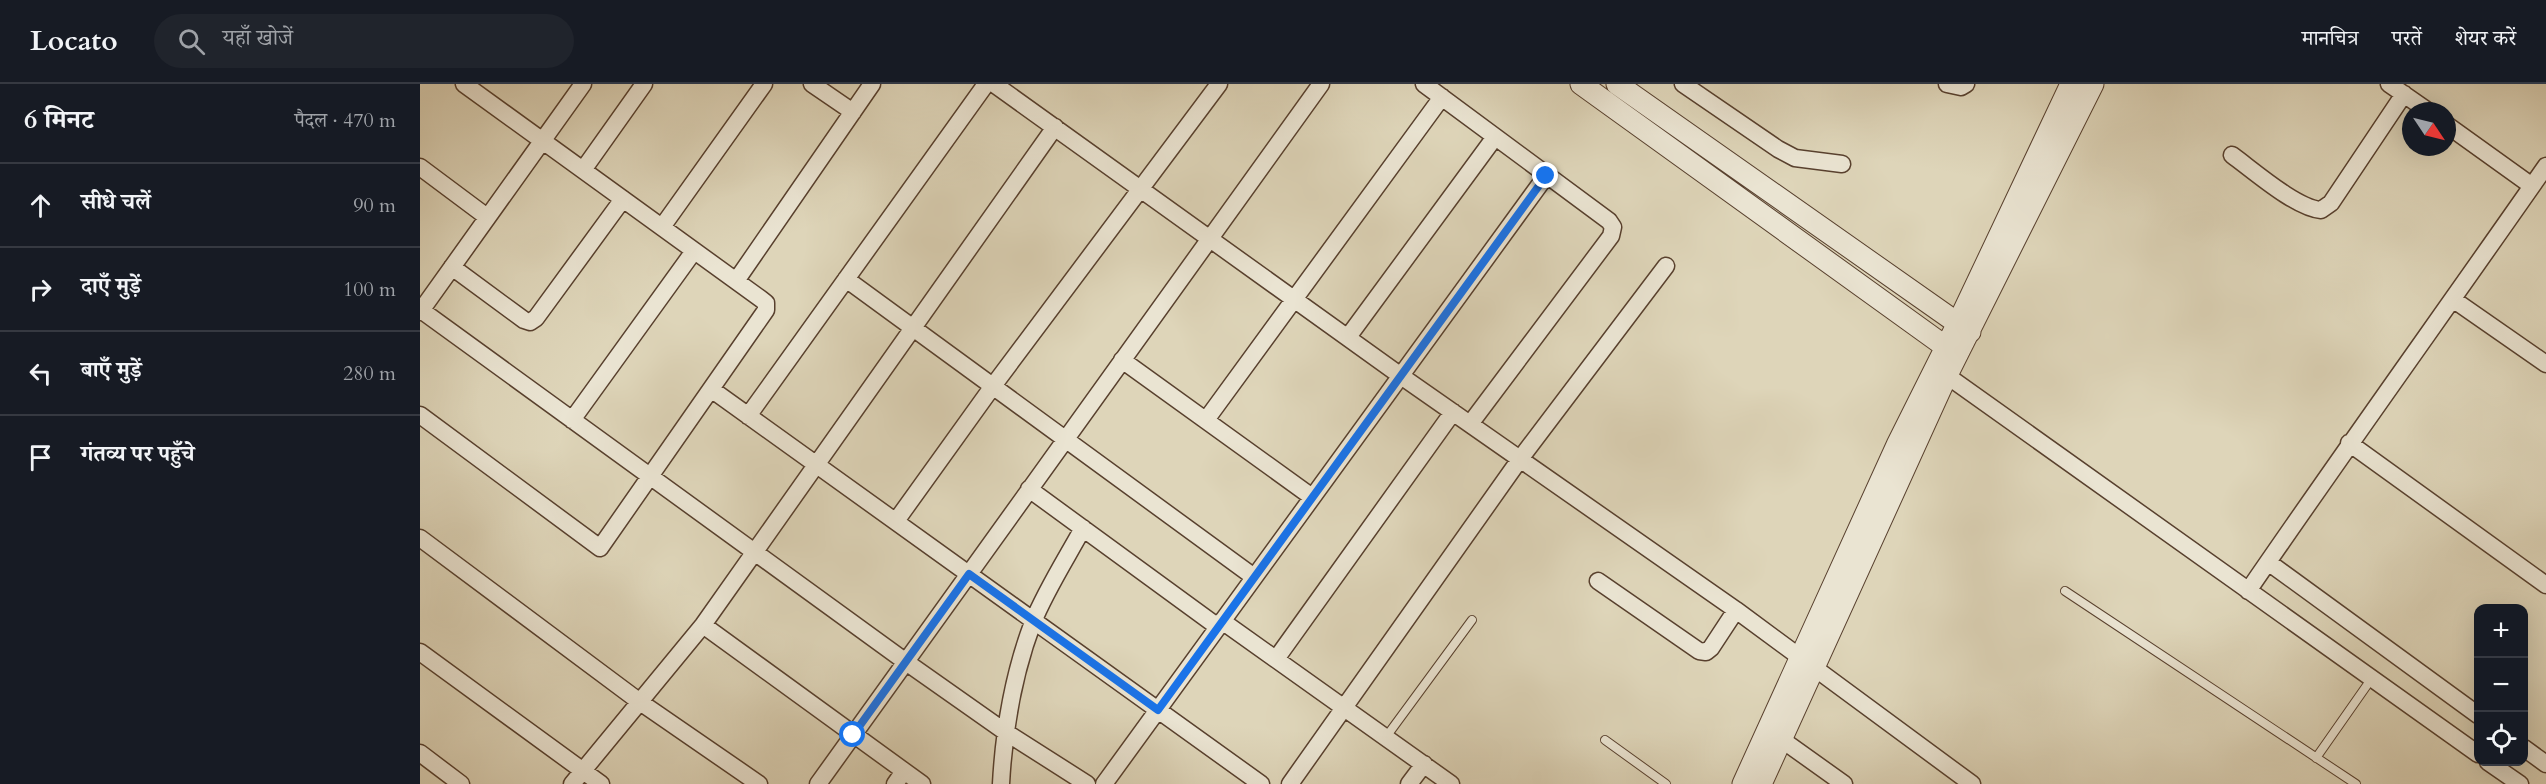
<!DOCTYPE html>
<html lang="hi">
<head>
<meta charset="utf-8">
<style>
	body { margin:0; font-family:Cardo,"Noto Serif Devanagari",serif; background:#20242c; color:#f1f3f6 }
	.controls { position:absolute; right:18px; bottom:18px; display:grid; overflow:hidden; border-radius:12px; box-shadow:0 6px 24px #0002 }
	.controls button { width:54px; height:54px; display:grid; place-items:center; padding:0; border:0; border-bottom:2px solid #363941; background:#171b24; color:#f1f3f6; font:30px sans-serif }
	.compass { position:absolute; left:1982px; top:18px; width:54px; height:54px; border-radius:50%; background:#171b24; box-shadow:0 6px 24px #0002; rotate:125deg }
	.stop { position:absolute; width:18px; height:18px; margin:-14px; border:4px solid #1a73e8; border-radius:50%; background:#fff }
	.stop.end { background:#1a73e8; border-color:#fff; box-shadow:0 2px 6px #0008 }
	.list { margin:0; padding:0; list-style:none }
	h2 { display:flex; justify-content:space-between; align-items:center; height:78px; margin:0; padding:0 24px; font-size:26px }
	h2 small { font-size:20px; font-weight:400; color:#9ea1a6 }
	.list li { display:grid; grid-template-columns:39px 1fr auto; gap:18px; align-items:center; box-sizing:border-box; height:84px; padding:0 24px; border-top:2px solid #363941 }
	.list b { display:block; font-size:22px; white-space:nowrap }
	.list em { font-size:20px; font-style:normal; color:#9ea1a6 }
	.icon { flex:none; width:33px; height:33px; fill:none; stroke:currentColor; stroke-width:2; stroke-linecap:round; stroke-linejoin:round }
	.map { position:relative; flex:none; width:2126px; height:700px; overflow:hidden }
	header { display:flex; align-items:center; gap:36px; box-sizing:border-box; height:84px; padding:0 30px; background:#171b24; border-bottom:2px solid #363941 }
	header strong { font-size:28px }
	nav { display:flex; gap:33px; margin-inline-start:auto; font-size:21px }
	.search { width:420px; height:54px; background:#20242c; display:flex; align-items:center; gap:15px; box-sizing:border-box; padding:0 21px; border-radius:33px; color:#9ea1a6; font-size:22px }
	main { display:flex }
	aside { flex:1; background:#171b24 }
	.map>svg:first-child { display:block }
</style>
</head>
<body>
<header>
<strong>Locato</strong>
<div class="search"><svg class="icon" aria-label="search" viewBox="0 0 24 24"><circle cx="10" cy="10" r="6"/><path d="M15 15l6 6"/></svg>यहाँ खोजें</div>
<nav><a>मानचित्र</a><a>परतें</a><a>शेयर करें</a></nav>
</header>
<main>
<aside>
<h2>6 मिनट<small>पैदल · 470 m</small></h2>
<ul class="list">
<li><svg class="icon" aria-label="ahead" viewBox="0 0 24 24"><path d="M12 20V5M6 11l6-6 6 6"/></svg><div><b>सीधे चलें</b></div><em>90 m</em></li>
<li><svg class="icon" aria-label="right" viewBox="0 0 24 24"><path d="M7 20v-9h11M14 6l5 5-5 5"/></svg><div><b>दाएँ मुड़ें</b></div><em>100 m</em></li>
<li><svg class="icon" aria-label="left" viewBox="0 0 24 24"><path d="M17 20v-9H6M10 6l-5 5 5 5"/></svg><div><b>बाएँ मुड़ें</b></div><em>280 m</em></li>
<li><svg class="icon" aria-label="arrive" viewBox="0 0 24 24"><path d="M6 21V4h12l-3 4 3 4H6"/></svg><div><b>गंतव्य पर पहुँचे</b></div></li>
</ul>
</aside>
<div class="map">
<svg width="2126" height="700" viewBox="0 0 2126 700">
	<rect width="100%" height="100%" fill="#ded5b9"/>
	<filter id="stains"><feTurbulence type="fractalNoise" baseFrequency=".00333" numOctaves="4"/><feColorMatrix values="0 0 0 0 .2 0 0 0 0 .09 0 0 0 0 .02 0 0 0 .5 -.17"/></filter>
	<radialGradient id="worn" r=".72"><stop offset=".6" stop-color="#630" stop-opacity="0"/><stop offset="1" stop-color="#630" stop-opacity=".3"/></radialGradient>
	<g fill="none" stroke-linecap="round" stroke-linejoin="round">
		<g stroke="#58402e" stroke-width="10">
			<path id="service" d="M 1645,507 L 1936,700
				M 966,653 L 1052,536
				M 1185,656 L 1246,700
				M 1896,674 L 1952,594"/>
		</g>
		<g stroke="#58402e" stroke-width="19">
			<path id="minor" d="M 392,0 L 433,28
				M 574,0 L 981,292 L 1316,526 L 1552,700
				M 1004,0 L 1189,137 L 1193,143 L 1191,152 L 1050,340
				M 1263,0 L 1358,65 L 1375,74 L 1422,80
				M 1527,0 L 1541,3 L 1546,0
				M 1969,0 L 2008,27
				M 2027,41 L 2112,102
				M 1812,71 C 1834,87 1876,124 1901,126 L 1911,119 L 1984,10
				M 0,83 L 67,133
				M 163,86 L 224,0
				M 242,143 L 344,0
				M 32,183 L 104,236 L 110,238 L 116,234 L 203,115
				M 426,195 L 834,493
				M 316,197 L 452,0
				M 2034,216 L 2126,280
				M 1,226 L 486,578 L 584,647 L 667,700
				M 0,228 L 163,0
				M 928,253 L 1075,53
				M 702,276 L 892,413
				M 1519,286 L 2058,670
				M 291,305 L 841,700
				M 0,331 L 180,464 L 346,226 L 346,219 L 341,215 L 44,0
				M 328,332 L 566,0
				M 152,336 L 274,167
				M 786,336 L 1022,13
				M 1929,359 L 2126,501
				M 609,405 L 798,543
				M 476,437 L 573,302 L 799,0
				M 0,454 L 220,618 L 339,700
				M 1848,478 L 2058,631
				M 1178,497 L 1279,567 L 1286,568 L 1291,564 L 1316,526
				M 1828,507 C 1926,364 2027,224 2126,82
				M 802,537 L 1031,700
				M 283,541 L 502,700
				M 0,568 L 181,700
				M 856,575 L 1033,328
				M 1361,655 L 1424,700
				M 2104,664 L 2126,680
				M 0,669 L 41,700
				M 2068,678 L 2100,700
				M 152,700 L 283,541 L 635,43
				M 398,700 L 901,0
				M 475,700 L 484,687
				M 581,700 C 584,644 593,591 613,538 C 626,506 646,475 663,444
				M 684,700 L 1126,92
				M 870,700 L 1100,375 L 1246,182
				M 989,700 L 1004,680"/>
		</g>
		<g stroke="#58402e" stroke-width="23">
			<path id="tertiary" d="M 1161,0 L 1537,271
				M 1197,0 L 1550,248
				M 1323,700 L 1477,361 L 1538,239 L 1651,0
				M 1341,700 L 1527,291 L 1673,0"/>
		</g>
		<use href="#service" stroke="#eae4d2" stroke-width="8"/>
		<use href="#minor" stroke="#eae4d2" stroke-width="16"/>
		<use href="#tertiary" stroke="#eae4d2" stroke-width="21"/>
	</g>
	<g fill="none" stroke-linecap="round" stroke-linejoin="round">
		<path stroke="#1a73e8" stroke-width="8" d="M 433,651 L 549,490 L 738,626 L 1126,92"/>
	</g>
	<rect width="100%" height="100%" filter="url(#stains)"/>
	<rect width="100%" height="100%" fill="url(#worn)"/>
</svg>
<div class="controls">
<button>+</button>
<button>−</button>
<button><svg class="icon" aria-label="locate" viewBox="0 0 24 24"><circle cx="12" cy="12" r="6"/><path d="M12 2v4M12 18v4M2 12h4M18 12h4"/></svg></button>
</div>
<svg class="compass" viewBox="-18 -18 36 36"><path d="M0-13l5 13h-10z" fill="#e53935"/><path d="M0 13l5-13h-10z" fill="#9ea1a6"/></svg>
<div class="stop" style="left:433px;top:651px"></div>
<div class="stop end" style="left:1126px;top:92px"></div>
</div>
</main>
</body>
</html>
